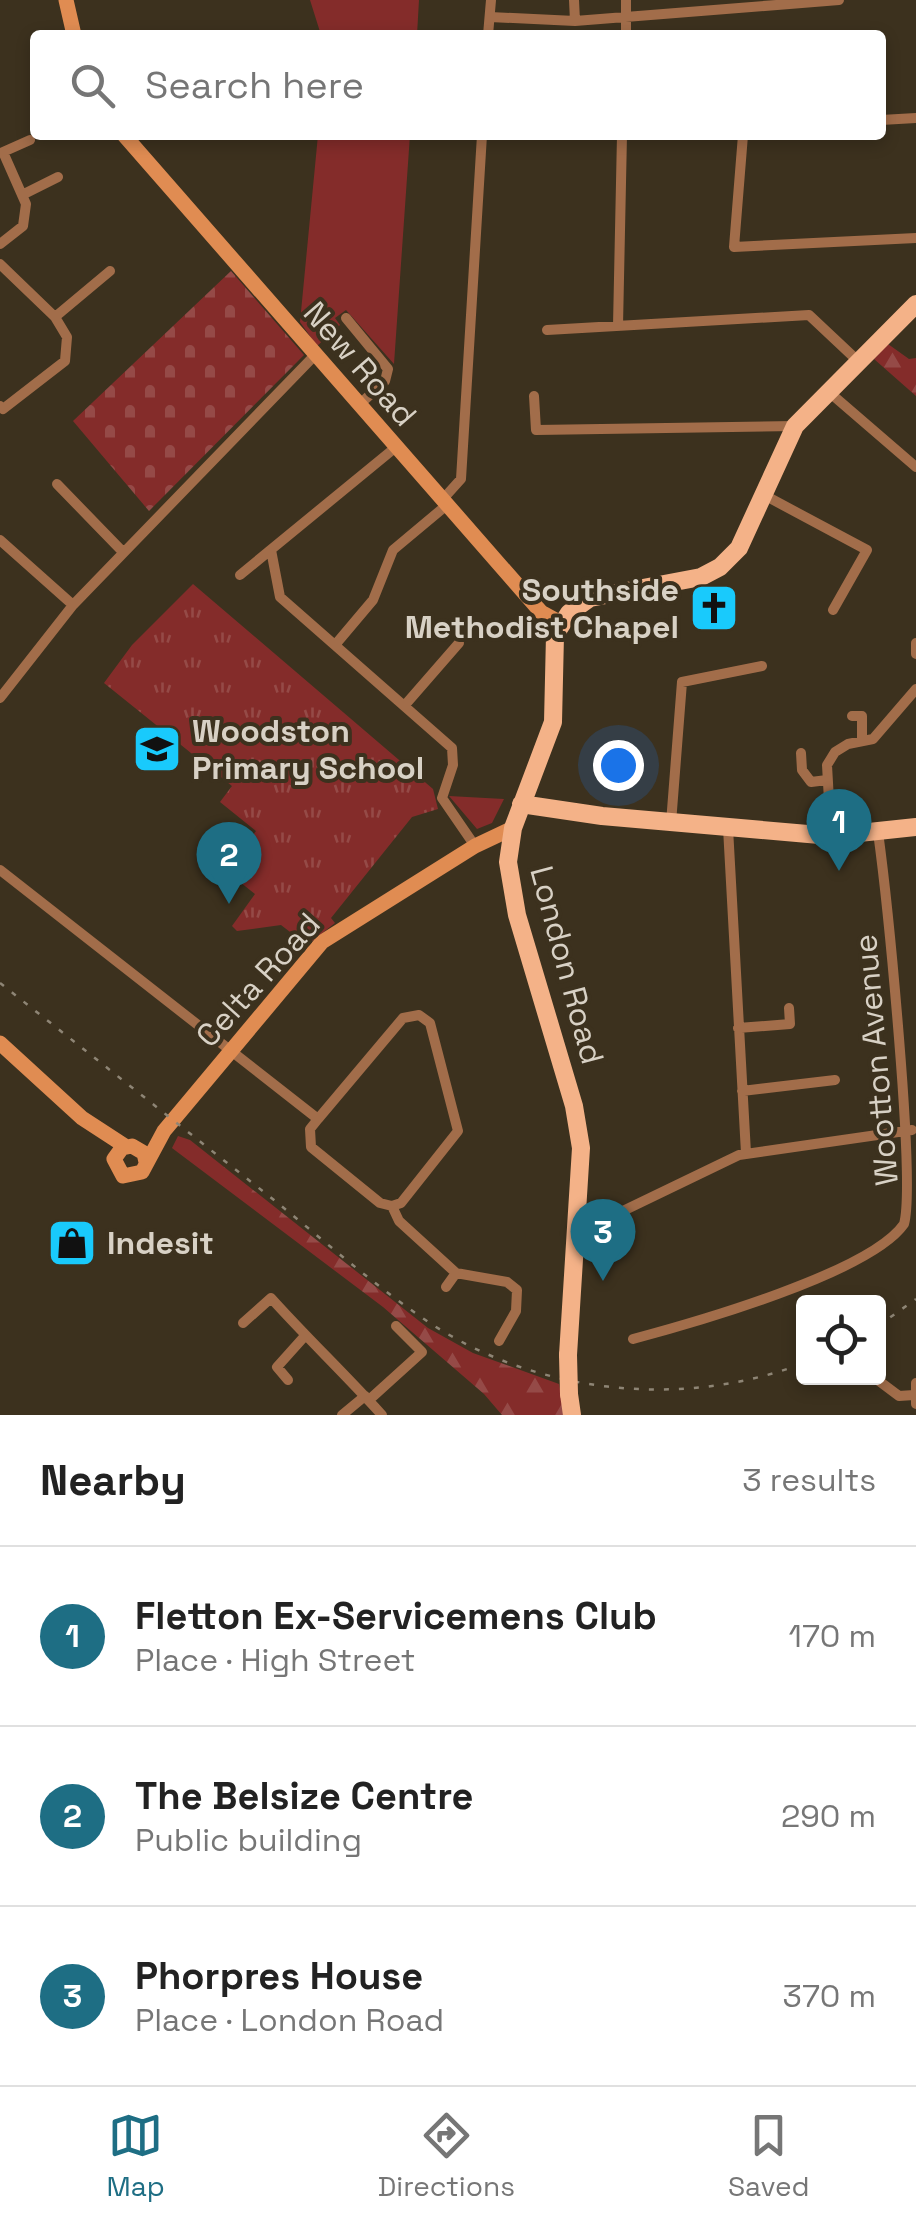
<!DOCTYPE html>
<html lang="en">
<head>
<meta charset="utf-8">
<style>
	body { margin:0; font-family:"Space Grotesk",sans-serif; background:#f2f2f2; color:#222 }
	.controls { position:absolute; right:30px; bottom:30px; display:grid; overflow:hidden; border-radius:10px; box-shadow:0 5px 15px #0003 }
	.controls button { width:90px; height:90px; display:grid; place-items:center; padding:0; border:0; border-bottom:2px solid #e0e0e0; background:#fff; color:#222; font:50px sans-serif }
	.you { position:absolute; left:618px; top:765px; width:35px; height:35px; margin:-25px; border:8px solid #fff; border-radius:50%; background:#1a73e8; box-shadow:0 0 0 15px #1a73e833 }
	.badge { display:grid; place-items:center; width:65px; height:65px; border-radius:50%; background:#1e6e84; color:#fff; font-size:32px; font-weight:700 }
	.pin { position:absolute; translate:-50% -82px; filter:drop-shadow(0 2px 5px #0008) }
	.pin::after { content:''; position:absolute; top:52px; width:35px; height:30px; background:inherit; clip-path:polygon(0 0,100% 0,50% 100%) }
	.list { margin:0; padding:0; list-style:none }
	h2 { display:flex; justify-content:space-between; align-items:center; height:130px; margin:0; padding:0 40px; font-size:42px }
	h2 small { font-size:32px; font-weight:400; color:#767676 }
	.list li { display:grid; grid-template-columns:65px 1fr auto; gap:30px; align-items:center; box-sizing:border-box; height:180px; padding:0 40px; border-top:2px solid #e0e0e0 }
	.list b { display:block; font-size:38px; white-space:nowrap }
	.list p { margin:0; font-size:32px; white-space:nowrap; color:#767676 }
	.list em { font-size:32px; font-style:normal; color:#767676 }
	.icon { flex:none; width:55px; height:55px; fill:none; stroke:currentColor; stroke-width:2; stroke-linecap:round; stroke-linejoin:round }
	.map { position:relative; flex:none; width:916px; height:1415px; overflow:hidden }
	.search { position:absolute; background:#fff; box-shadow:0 5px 15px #0003; left:30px; right:30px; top:30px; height:110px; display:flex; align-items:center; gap:25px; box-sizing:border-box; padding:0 35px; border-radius:10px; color:#767676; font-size:38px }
	.sheet { height:670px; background:#fff }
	nav { display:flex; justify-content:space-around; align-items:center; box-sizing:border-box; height:140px; border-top:2px solid #e0e0e0; background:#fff; font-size:28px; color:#767676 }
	nav a { display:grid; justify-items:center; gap:5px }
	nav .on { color:#1e6e84 }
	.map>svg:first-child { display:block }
</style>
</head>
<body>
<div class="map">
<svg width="916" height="1415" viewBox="0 0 916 1415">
	<defs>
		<pattern id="forest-firs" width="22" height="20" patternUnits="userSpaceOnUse" patternTransform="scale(2.5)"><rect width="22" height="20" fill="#842c2a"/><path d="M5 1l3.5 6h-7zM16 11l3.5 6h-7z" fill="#954a47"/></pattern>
		<pattern id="cemetery-stones" width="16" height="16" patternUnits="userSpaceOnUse" patternTransform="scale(2.5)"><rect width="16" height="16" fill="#842c2a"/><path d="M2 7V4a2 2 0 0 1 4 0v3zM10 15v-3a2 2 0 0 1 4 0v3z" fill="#954a47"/></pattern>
		<pattern id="park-tufts" width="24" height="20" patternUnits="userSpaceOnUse" patternTransform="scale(2.5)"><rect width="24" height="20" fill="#842c2a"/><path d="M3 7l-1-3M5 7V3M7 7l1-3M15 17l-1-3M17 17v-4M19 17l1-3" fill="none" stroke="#954a47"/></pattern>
	</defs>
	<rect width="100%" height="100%" fill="#3c311e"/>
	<path fill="#842c2a" d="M 310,0 L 419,0 L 417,35 L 321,35 Z
		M 318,135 L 410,135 L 394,364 L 346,310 L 335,318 L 340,325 L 317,346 L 300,322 Z
		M 449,796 L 504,799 L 492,823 L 477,829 Z"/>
	<path fill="url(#forest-firs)" d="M 888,344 L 909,359 L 916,358 L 916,396 L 874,359 Z
		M 178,1136 L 190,1140 L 428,1328 L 473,1353 L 559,1384 L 565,1415 L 502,1415 L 484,1394 L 383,1307 L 172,1148 Z"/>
	<path fill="url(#cemetery-stones)" d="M 231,271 L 304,355 L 149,511 L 73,421 Z"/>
	<path fill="url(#park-tufts)" d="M 193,584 L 433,789 L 438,809 L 412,817 L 331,918 L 335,923 L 307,945 L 281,925 L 237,931 L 232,926 L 255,894 L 226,871 L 256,831 L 220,802 L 232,786 L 104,683 L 132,645 Z"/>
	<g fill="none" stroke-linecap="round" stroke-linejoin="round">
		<path stroke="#a26d4a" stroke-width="10" d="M 574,0 L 575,21
			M 490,17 L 575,21 L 839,0
			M 488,35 L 491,0
			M 626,35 L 626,0
			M 881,120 L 916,118
			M 743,135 L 734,247 L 916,238
			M 22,195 L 58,177
			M 0,244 L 23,226 L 26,204 L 3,152 L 30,140
			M 0,264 L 55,317 L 67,337 L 65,361 L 3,409 L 0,406
			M 55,317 L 110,271
			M 346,318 L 388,369 L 385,381 L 360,404
			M 618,326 L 622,135
			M 547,330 L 809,315 L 859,362
			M 829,392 L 916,467
			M 534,396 L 536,430 L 795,426
			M 57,484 L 122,551
			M 764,495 L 867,550 L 833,610
			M 443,499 L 461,479 L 482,135
			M 0,540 L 73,605
			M 271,550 L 280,597 L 452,748 L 453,765 L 442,798 L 475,846
			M 240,575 L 396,447
			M 916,643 L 916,654
			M 335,645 L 373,600 L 393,550 L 448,504
			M 0,698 L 73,605 L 316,354
			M 405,705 L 459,643
			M 852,716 L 862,716 L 862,740
			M 801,753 L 802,770 L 811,782 L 827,780
			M 671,823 L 682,682 L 762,666
			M 728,828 L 746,1153
			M 831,836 L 827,765 L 835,752 L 848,744 L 873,739 L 916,689
			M 0,870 L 318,1119
			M 738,1028 L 790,1024 L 789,1008
			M 742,1091 L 835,1080
			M 392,1206 L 401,1203 L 458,1131 L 430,1023 L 419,1015 L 403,1018 L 318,1119 L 310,1129 L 311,1147 L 380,1203 L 392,1206 L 399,1221 L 456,1273 L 507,1282 L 517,1290 L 516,1311 L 499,1341
			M 578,1223 L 598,1223 L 739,1155 L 912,1130
			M 446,1287 L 456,1273
			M 243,1323 L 271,1298 C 307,1338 345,1374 382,1415
			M 633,1339 C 693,1323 870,1273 904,1224 C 916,1181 887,898 878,832
			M 875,1378 L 899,1396 L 914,1395
			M 288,1380 L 277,1367 L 303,1338
			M 916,1383 L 916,1404
			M 369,1400 L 422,1352 L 396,1326
			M 342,1415 L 365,1396"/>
		<path stroke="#e08c52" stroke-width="15" d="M 66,0 L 74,35
			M 124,135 L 541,612 L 561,623
			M 0,1043 L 82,1118 L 125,1146
			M 146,1162 L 144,1153 L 132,1146 L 122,1148 L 114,1159 L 123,1176 L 142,1172 L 164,1131 L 322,942 L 475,846 L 513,828"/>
		<path stroke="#f4b288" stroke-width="18" d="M 521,804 L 602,816 L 831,836 L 916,827
			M 568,1355 L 581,1148 L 574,1106 L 517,915 L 508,862 L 513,828 L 553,722 L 555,635 L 569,613 L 590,598 L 701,577 L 720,567 L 739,548 L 795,426 L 916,304
			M 569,1394 L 572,1415"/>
		<path stroke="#8e8575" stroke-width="2.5" stroke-dasharray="5 10" stroke-linecap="butt" d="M 0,983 C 90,1054 179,1125 269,1196 C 320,1237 370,1282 424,1319 C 533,1394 681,1410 804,1363
			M 878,1326 L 916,1299"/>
		<path stroke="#f4b288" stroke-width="18" d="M 568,1355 L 569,1394"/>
	</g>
	<defs>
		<g id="church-square" transform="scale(2.5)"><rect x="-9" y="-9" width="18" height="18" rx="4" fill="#19cafc" stroke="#3c311e"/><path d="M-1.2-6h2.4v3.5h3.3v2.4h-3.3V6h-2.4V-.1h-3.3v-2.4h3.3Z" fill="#111"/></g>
		<g id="school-square" transform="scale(2.5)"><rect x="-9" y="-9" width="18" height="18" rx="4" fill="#19cafc" stroke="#3c311e"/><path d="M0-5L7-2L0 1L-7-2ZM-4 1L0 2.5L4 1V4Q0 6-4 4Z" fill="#111"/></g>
		<g id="shop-square" transform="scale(2.5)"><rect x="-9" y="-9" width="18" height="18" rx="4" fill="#19cafc" stroke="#3c311e"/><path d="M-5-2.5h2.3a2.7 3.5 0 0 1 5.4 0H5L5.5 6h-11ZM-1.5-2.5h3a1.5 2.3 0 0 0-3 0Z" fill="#111"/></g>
	</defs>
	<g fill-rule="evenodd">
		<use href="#church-square" x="714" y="608"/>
		<use href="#school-square" x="157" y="749"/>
		<use href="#shop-square" x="72" y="1243"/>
	</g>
	<g text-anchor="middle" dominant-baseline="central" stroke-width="8" stroke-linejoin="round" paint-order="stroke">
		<g font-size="32" fill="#d8d1c5" stroke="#3c311e">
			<text transform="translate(360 364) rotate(49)">New Road</text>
			<text transform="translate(567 965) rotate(75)">London Road</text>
			<text transform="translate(258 980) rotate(-48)">Celta Road</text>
			<text transform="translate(876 1060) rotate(-95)">Wootton Avenue</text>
		</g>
		<g font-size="32" font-weight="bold" fill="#d8d1c5" stroke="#3c311e" text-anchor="start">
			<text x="679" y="590" text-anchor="end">Southside<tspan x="679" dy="37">Methodist Chapel</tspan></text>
			<text x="192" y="731">Woodston<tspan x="192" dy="37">Primary School</tspan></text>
			<text x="107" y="1243">Indesit</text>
		</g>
	</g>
</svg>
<div class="controls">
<button><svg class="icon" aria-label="locate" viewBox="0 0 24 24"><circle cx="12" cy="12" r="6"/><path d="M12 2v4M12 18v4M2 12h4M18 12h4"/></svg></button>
</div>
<div class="you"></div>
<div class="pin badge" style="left:839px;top:871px">1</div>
<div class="pin badge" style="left:229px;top:904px">2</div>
<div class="pin badge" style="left:603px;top:1281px">3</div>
<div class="search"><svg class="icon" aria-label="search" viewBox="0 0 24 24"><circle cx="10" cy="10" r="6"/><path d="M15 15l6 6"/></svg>Search here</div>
</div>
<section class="sheet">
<h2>Nearby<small>3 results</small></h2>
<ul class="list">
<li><span class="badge">1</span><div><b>Fletton Ex-Servicemens Club</b><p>Place · High Street</p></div><em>170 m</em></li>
<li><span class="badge">2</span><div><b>The Belsize Centre</b><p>Public building</p></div><em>290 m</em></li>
<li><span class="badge">3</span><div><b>Phorpres House</b><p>Place · London Road</p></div><em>370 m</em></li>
</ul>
</section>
<nav>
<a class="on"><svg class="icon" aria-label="map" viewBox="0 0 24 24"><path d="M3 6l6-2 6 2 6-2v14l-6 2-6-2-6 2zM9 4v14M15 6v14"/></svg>Map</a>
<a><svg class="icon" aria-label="directions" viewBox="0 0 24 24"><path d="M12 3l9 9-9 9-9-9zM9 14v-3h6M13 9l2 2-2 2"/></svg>Directions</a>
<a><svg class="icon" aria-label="saved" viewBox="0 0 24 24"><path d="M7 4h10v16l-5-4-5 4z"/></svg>Saved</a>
</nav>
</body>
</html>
